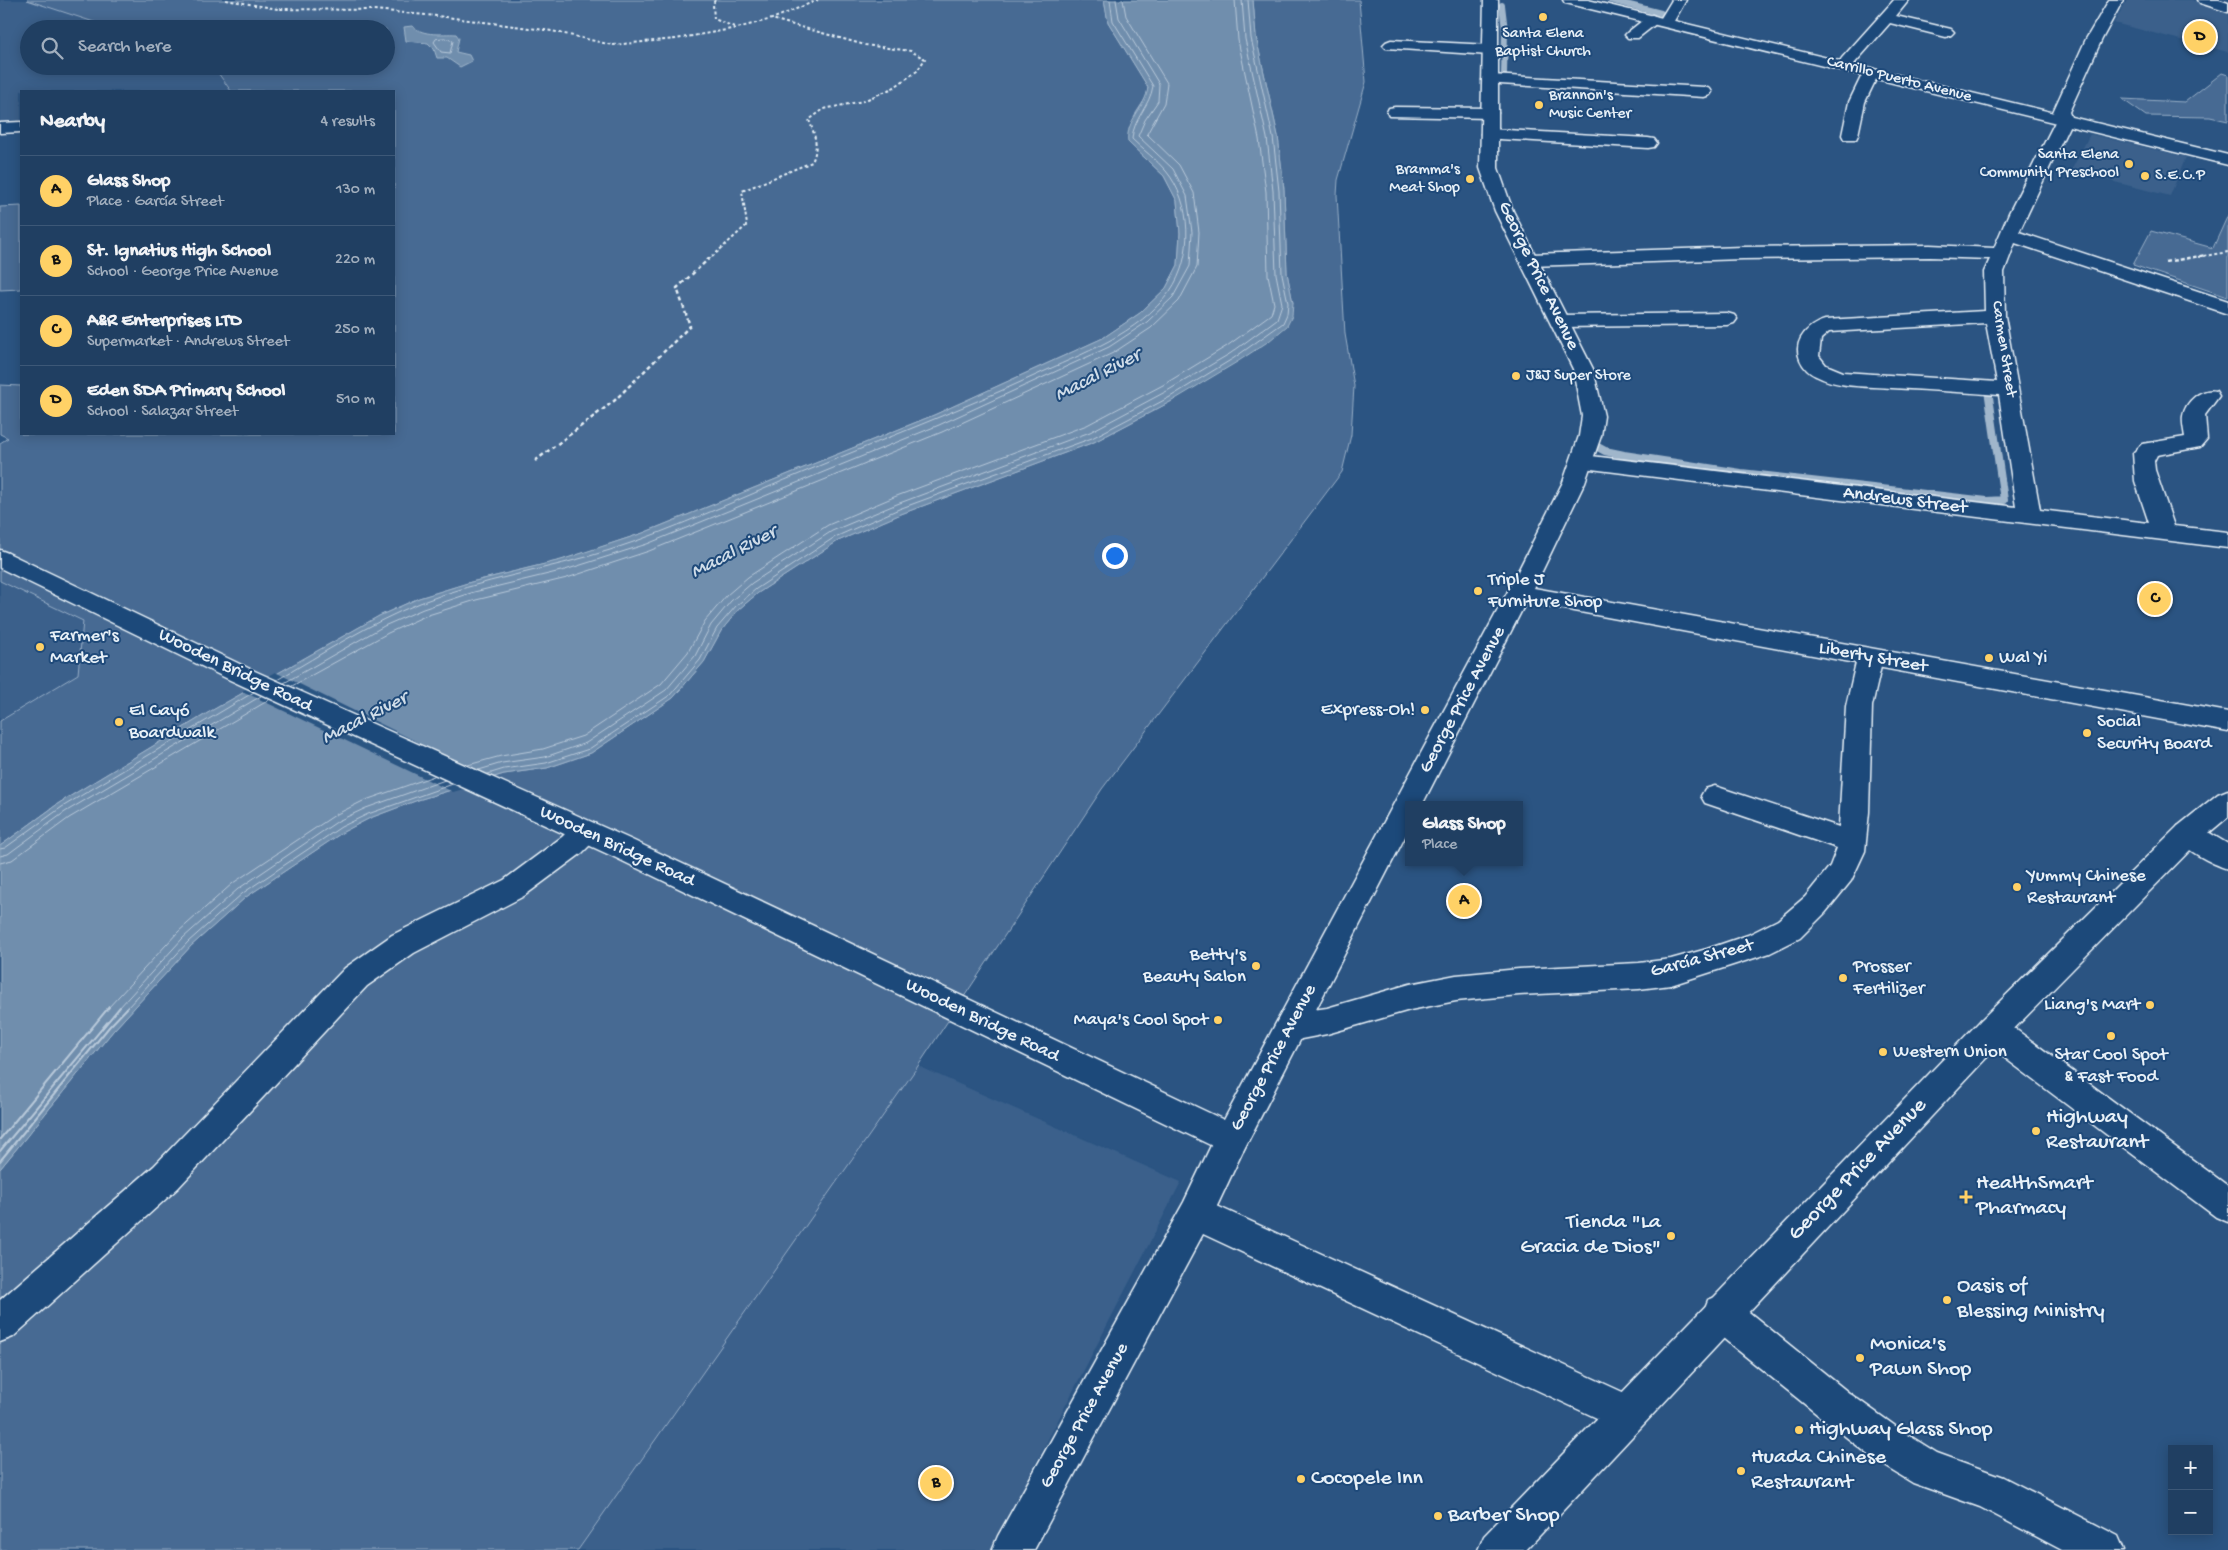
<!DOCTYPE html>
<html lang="en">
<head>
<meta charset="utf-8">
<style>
	body { margin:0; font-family:"Gochi Hand",sans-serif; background:#2d4a6b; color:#f1f3f6 }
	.controls { position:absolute; right:15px; bottom:15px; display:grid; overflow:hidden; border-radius:0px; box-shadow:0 2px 12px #0003 }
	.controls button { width:45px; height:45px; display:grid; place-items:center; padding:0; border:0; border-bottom:1px solid #3d5877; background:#203f62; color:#f1f3f6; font:25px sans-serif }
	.you { position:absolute; left:1114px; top:555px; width:18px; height:18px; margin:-12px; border:4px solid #fff; border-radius:50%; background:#1a73e8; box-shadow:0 0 0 8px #1a73e833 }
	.badge { display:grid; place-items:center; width:32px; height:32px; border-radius:50%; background:#ffd166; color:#111; font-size:16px; font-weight:700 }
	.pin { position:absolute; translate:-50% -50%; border:2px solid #fff; box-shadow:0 1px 5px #0006 }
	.popup { position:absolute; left:1405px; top:801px; width:118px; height:65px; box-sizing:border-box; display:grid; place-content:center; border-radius:0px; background:#203f62; filter:drop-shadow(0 1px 4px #0005); font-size:16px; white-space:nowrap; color:#a2afbe }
	.popup b { font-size:19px; color:#f1f3f6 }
	.popup::after { content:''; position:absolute; left:50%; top:100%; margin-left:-10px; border:10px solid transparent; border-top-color:#203f62 }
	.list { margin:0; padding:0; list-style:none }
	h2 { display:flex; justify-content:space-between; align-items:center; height:65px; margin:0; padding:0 20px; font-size:21px }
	h2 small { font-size:16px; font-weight:400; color:#a2afbe }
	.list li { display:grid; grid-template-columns:32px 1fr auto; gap:15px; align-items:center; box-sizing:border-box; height:70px; padding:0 20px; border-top:1px solid #3d5877 }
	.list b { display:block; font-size:19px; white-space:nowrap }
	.list p { margin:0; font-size:16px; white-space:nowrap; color:#a2afbe }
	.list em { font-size:16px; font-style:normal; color:#a2afbe }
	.icon { flex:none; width:28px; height:28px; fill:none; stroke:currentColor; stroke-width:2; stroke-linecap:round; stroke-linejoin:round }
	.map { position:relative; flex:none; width:2228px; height:1550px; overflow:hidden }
	.search { position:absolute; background:#203f62; box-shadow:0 2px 12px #0003; left:20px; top:20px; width:375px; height:55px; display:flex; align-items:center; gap:12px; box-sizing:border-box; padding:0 18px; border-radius:28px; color:#a2afbe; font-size:19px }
	.panel { position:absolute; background:#203f62; box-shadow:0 2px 12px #0003; left:20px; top:90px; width:375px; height:345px; border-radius:0px }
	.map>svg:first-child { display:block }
</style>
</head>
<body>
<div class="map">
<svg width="2228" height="1550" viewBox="0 0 2228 1550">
	<rect width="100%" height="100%" fill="#2b5482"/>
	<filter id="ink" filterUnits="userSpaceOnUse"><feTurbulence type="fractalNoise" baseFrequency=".02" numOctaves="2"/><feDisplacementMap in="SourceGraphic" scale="10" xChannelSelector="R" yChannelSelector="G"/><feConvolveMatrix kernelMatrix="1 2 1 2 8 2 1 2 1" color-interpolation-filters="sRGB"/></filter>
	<g filter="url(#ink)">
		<path fill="#3a608b" d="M 0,0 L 27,0 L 115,29 L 29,29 L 29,66 L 213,66 L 231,91 L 21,91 L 21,133 L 0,134 Z
			M 2127,0 L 2192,0 L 2228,12 L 2228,52 L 2114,23 Z
			M 2090,134 L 2186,157 L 2170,196 L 2071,171 Z
			M 0,581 L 83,621 L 78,674 L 0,721 Z
			M 918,1066 L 1181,1182 L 991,1550 L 578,1550 Z"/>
		<path fill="#476b93" stroke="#98aec6" d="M 27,0 L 1104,0 L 1108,22 L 1148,87 L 1147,96 L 1136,113 L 1128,142 L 1164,176 L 1177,201 L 1180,233 L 1178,265 L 1166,288 L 1140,313 L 1103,338 L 934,415 L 643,533 L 562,560 L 471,582 L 419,598 L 379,616 L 211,711 L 59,803 L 0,846 L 0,721 L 78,674 L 83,621 L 0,581 L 0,443 L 8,438 L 0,434 L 0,385 L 21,386 L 21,434 L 394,434 L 394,91 L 231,91 L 213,66 L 386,66 L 386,29 L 115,29 Z
			M 1253,0 L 1359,0 L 1366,82 L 1338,180 L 1337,195 L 1345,334 L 1354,386 L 1351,435 L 1342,472 L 1102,789 L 918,1066 L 578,1550 L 0,1550 L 0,1169 L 113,1031 L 191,946 L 246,897 L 343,832 L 370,818 L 418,800 L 504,774 L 547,768 L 591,753 L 673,698 L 704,662 L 721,631 L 739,609 L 758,593 L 838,541 L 901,514 L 1094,442 L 1172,401 L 1293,303 L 1287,273 L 1284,190 L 1278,136 L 1256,37 Z
			M 2222,73 L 2228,75 L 2228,121 L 2210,117 L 2146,116 L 2122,99 L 2185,102 Z
			M 21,206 L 21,289 L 0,290 L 0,207 Z
			M 2228,215 L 2228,297 L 2133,265 L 2151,231 L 2213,248 Z"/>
		<path fill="#708ead" stroke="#a0b6cb" d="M 1104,0 L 1253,0 L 1256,37 L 1278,136 L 1284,190 L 1287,273 L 1293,303 L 1292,316 L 1287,326 L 1269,341 L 1237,362 L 1172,401 L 1094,442 L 901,514 L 838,541 L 758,593 L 739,609 L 721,631 L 704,662 L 673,698 L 591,753 L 547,768 L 504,774 L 418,800 L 370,818 L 343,832 L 246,897 L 191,946 L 113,1031 L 0,1169 L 0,846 L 59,803 L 211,711 L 379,616 L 419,598 L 471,582 L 561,560 L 643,533 L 934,415 L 1103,338 L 1140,313 L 1166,288 L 1178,265 L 1180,233 L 1177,201 L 1164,176 L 1128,142 C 1125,120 1146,108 1148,87 L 1108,22 Z
			M 412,26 C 425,37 441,33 456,34 L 459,38 L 456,52 L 469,55 L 472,61 L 460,67 L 447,58 L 437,58 L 434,49 L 428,43 L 406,41 L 404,27 Z"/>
		<path fill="#2b5482" d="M 275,672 L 495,780 L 453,792 L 242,691 Z"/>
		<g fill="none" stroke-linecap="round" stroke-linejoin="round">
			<path stroke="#b8c9da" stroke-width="1" d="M 445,38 L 453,41 L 450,53 L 441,52 L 434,42 L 436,39 Z
				M 277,680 C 323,653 370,623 420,603 C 481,579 547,570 610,550 C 678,528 743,497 809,470 C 884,439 960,410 1034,376 C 1081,354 1139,334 1170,291 C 1194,257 1192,202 1166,171 C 1156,159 1143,150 1132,139 C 1133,119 1150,106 1153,86 L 1113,21 L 1110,0
				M 284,683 L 384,626 L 423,609 L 474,592 L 565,570 L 647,544 L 939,425 L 1109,347 L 1147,322 L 1173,297 L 1190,266 L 1192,232 L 1187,196 L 1173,169 L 1138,136 L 1145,120 L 1158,101 L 1159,84 L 1119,18 L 1116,0
				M 292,686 L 388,633 L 425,616 L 476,600 L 567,578 L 649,551 L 942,432 L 1113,353 L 1151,328 L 1179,301 L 1197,267 L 1199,232 L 1194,193 L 1179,165 L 1147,134 L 1164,103 L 1167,83 L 1126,16 L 1123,0
				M 468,765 L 501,756 L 543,749 L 583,736 L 661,684 L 688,652 L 705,621 L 727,595 L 748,577 L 828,525 L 894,497 L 1087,425 L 1163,385 L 1227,346 L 1271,314 L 1274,304 L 1268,275 L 1266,192 L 1259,139 L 1238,40 L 1235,0
				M 479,770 L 502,763 L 545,757 L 586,743 L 666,690 L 695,656 L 711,625 L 731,601 L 752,583 L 832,531 L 897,504 L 1090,432 L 1167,391 L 1231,353 L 1277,319 L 1282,304 L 1276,274 L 1273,191 L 1267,138 L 1245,39 L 1242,0
				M 488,774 L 504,769 L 546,763 L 589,749 L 670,695 L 700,660 L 717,628 L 736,606 L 756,589 L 835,537 L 899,509 L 1092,438 L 1170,397 L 1234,358 L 1283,323 L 1287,314 L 1288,303 L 1282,274 L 1279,191 L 1273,137 L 1251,38 L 1248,0
				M 0,849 L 5,848 L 62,807 L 254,692
				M 0,856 L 8,854 L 65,812 L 261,696
				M 0,863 L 12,860 L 69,818 L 269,700
				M 108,1008 L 178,932 L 233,883 L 335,815 L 363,801 L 434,776
				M 119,1008 L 183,938 L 238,889 L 338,821 L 366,808 L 445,780
				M 127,1008 L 188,942 L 243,893 L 341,827 L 368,814 L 453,784"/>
			<path stroke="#b8c9da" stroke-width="2" d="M 0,1139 L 109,1007
				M 0,1151 L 120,1007
				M 0,1161 L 109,1027 L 128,1007"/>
			<path stroke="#a0b6cb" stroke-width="6" d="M 1610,0 L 1661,13
				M 1502,5 L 1505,30 L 1504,74"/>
			<path stroke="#a0b6cb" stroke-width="8" d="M 1596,446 L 1605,451 L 1624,455 L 1741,473 L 1987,501 L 2004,500 L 1988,390"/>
			<g stroke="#e8f1f8" stroke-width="3">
				<path id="minor" d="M 1672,0 L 1686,0 L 1674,21 L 1664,21 L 1661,18 Z
					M 1894,0 L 1909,0 L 1896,16 L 1951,29 L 1954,32 L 1951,35 L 1946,37 L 1890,23 L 1854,64 L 1842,64 L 1840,61 L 1842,58 Z
					M 2109,0 L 2123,0 L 2102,39 L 2069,112 L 2072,120 L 2019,232 L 2228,301 L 2228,314 L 2015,243 L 2004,272 L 2005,316 L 2040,510 L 2149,523 L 2135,481 L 2133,453 L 2142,444 L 2185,437 C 2184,430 2182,422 2183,416 C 2186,401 2201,388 2216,391 L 2219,396 L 2205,415 L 2207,439 L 2200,447 L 2157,455 L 2154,461 L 2155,470 L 2174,526 L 2228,532 L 2228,548 L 1575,467 L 1572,462 L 1575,457 L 1583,455 L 2016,507 L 1999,395 C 1963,392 1928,390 1892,388 C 1867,386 1839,388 1816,376 C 1802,370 1793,352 1801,338 C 1807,328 1814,323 1825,320 L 1985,311 L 1984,272 L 1990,259 L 1930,257 L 1743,259 L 1530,266 L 1523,264 L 1520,260 L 1523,256 L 1530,254 L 1743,247 L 1930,245 L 1994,248 L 2009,213 L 2056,120 L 2053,112 L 2086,39 ZM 1986,323 L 1997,382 L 1843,372 L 1826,365 L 1819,356 L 1821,339 L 1829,332 Z
					M 2198,0 L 2219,0 L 2228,3 L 2228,12 L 2200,3 Z
					M 1652,15 L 1657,17 L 1660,20 L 1657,23 L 1638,38 L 1628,38 L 1625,35 L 1628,32 L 1647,17 Z
					M 1391,40 L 1490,45 L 1496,47 L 1498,50 L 1496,53 L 1490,55 L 1386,48 L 1383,45 L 1386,42 Z
					M 1871,68 L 1877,70 L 1879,73 L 1865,102 L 1858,135 L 1856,139 L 1844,139 L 1842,135 L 1849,102 L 1863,73 L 1865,70 Z
					M 1490,75 L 1704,87 L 1710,89 L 1712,92 L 1710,95 L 1704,97 L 1484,83 L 1482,80 L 1484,77 Z
					M 1395,107 L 1490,108 L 1496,109 L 1498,113 L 1496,117 L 1490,118 L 1389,116 L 1387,112 L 1389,108 Z
					M 21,122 L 21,132 L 0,133 L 0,123 Z
					M 1489,129 L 1648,138 L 1654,139 L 1657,143 L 1654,147 L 1648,148 L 1483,138 L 1481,134 L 1483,130 Z
					M 1727,313 L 1734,315 L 1737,319 L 1734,323 L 1727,325 L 1561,327 L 1554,325 L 1551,321 L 1554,317 L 1561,315 Z
					M 1870,649 L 1879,652 L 1883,658 L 1872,706 L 1869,812 L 1865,851 L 1851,881 L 1825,913 L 1800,938 L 1770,953 L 1671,985 L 1639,989 L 1519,995 L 1456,1001 L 1410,1010 L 1327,1034 L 1291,1041 L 1280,1037 L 1275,1027 L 1280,1017 L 1291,1013 L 1327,1008 L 1410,984 L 1456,975 L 1519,969 L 1639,963 L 1671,959 L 1707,949 L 1748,935 L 1778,920 L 1805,897 L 1830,866 L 1837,848 L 1705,803 L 1701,796 L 1705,789 L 1715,786 L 1839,827 L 1846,706 L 1857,658 L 1861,652 Z
					M 585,821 L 595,824 L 599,832 L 595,840 L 582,853 L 524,896 L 414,953 L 367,986 L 178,1188 L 13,1337 L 0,1342 L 0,1300 L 154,1166 L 345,968 L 392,935 L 504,880 L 562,837 L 575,824 Z
					M 2188,823 L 2198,826 L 2228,844 L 2228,869 C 2212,864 2181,848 2174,834 L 2178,826 Z
					M 1992,1016 L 2003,1020 L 2228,1186 L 2228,1222 L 2216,1217 L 1981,1040 L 1976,1030 L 1981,1020 Z
					M 1231,1125 L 1243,1129 L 1248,1140 L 1217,1206 L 1640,1400 L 1646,1413 L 1640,1426 L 1627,1432 L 1614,1426 L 1203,1234 L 1034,1550 L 992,1550 L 998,1536 L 1184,1202 L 1219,1129 Z
					M 1721,1295 L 1734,1300 L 1849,1393 L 1905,1433 L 1937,1453 L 2003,1477 L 2118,1536 L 2124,1550 L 2062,1550 L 1980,1507 L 1913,1483 L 1877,1461 L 1823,1419 L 1708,1326 L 1703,1313 L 1708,1300 Z"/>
			</g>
			<g stroke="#e8f1f8" stroke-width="3">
				<path id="major" d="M 1484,0 L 1498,0 L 1498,168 L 1513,211 L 1593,369 L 1604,416 L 1601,436 L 1585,482 L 1534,588 L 2228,712 L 2228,732 L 1526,602 L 1422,805 L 1409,805 L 1409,829 L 1243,1151 L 1231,1155 L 612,856 L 230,680 L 0,568 L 0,550 L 8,553 L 248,668 L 632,840 L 1224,1120 L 1507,593 L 1563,482 L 1579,436 L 1582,416 L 1573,369 L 1495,211 L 1480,168 Z
					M 1563,0 L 1588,0 L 2228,155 L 2228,165 L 1570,4 L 1565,3 Z
					M 2228,790 L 2228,817 L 2198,842 L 2003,1040 L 1526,1550 L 1478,1550 L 1484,1536 L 1981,1020 L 2178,826 L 2218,794 Z"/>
			</g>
			<path stroke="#e8f1f8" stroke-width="2" stroke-dasharray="3 2.5" stroke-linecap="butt" d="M 226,0 L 278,9 L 374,10 L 446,17 L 552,31 L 612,45 L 676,39 L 737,28 L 772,19 L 818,0
				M 715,0 L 713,4 L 714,19 L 737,28
				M 712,257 L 747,225 L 742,191 L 812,162 C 819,147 815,135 809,120 L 824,109 L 863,101 L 893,88 L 917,71 L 925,59 L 911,51 L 865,45 L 772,19
				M 2198,257 L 2228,252"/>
			<path stroke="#e8f1f8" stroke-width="2.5" stroke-dasharray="4 3" stroke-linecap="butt" d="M 2165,262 L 2206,255
				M 535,461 L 614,401 L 690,326 L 677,288 L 713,255"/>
			<use href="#minor" fill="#1f4a7a" fill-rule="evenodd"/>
			<use href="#major" fill="#1f4a7a" fill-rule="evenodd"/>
		</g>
	</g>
	<g fill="#ffd166" stroke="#1f4a7a" stroke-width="2">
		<circle cx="1543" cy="17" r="5"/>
		<circle cx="1539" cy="105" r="5"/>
		<circle cx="2129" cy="164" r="5"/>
		<circle cx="2145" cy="176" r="5"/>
		<circle cx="1470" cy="179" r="5"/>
		<circle cx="1516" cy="376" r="5"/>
		<circle cx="1478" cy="591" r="5"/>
		<circle cx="40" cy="647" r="5"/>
		<circle cx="1989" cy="658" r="5"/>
		<circle cx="1425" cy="710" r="5"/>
		<circle cx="119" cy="722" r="5"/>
		<circle cx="2087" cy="733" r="5"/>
		<circle cx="2017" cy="887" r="5"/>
		<circle cx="1256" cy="966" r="5"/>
		<circle cx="1843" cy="978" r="5"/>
		<circle cx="2150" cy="1005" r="5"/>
		<circle cx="1218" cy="1020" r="5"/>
		<circle cx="2111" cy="1036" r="5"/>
		<circle cx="1883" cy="1052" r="5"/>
		<circle cx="2036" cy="1131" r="5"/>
		<path d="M1963.5 1189.5h5v5h5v5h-5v5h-5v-5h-5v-5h5z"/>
		<circle cx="1671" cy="1236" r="5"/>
		<circle cx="1947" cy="1300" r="5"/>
		<circle cx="1860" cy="1358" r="5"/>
		<circle cx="1799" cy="1430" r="5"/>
		<circle cx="1741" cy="1471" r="5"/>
		<circle cx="1301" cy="1479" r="5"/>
		<circle cx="1438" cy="1516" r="5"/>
	</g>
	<g text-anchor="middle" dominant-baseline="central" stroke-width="4" stroke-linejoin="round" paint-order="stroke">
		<g font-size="16" fill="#e8f1f8" stroke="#1f4a7a" text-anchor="start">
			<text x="1543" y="34" text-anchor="middle">Santa Elena<tspan x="1543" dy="18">Baptist Church</tspan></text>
			<text x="1549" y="96">Brannon's<tspan x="1549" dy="18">Music Center</tspan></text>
			<text x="2119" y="155" text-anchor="end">Santa Elena<tspan x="2119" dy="18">Community Preschool</tspan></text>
			<text x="1460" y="170" text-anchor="end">Bramma's<tspan x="1460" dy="18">Meat Shop</tspan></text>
			<text x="2155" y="176">S.E.C.P</text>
			<text x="1526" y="376">J&amp;J Super Store</text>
		</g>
		<g font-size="16" fill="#e8f1f8" stroke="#1f4a7a">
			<text transform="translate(1899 80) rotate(14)">Carrillo Puerto Avenue</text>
			<text transform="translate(2003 349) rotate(81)">Carmen Street</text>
		</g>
		<g font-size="19" fill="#e8f1f8" stroke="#1f4a7a">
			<text transform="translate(1538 276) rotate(64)">George Price Avenue</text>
			<text transform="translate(1905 501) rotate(7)">Andrews Street</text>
			<text transform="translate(1873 658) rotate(10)">Liberty Street</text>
			<text transform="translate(235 671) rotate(26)">Wooden Bridge Road</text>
			<text transform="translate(1463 700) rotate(-62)">George Price Avenue</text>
			<text transform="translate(617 847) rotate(25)">Wooden Bridge Road</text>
			<text transform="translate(1702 959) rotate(-15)">García Street</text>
			<text transform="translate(982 1021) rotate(26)">Wooden Bridge Road</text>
			<text transform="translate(1274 1058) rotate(-62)">George Price Avenue</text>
			<text transform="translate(1085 1416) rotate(-61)">George Price Avenue</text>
		</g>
		<g font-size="19" fill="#e8f1f8" stroke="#1f4a7a" text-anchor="start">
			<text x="1488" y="580">Triple J<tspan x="1488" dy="22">Furniture Shop</tspan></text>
			<text x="50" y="636">Farmer's<tspan x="50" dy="22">Market</tspan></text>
			<text x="1999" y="658">Wal Yi</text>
			<text x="1415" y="710" text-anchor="end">Express-Oh!</text>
			<text x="129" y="711">El Cayó<tspan x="129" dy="22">Boardwalk</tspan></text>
			<text x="2097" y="722">Social<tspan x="2097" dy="22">Security Board</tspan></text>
			<text x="2027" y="876">Yummy Chinese<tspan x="2027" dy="22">Restaurant</tspan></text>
			<text x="1246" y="955" text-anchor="end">Betty's<tspan x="1246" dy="22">Beauty Salon</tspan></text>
			<text x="1853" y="967">Prosser<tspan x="1853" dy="22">Fertilizer</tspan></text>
			<text x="2140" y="1005" text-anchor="end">Liang's Mart</text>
			<text x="1208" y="1020" text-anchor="end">Maya's Cool Spot</text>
			<text x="1893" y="1052">Western Union</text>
			<text x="2111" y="1055" text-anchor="middle">Star Cool Spot<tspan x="2111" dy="22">&amp; Fast Food</tspan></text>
		</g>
		<g font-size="20" font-style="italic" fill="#d0dde9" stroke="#1f4a7a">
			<text transform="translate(1098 376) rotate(-27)">Macal River</text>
			<text transform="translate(734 553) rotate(-27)">Macal River</text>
			<text transform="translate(365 719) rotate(-27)">Macal River</text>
		</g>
		<g font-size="22" fill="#e8f1f8" stroke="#1f4a7a" text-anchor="start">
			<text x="2046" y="1118">Highway<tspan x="2046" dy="25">Restaurant</tspan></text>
			<text x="1976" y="1184">HealthSmart<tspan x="1976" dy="25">Pharmacy</tspan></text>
			<text x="1661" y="1223" text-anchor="end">Tienda "La<tspan x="1661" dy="25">Gracia de Dios"</tspan></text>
			<text x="1957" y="1287">Oasis of<tspan x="1957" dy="25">Blessing Ministry</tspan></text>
			<text x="1870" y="1345">Monica's<tspan x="1870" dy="25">Pawn Shop</tspan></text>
			<text x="1809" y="1430">Highway Glass Shop</text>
			<text x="1751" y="1458">Huada Chinese<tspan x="1751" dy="25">Restaurant</tspan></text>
			<text x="1311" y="1479">Cocopele Inn</text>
			<text x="1448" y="1516">Barber Shop</text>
		</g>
		<g font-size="22" fill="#e8f1f8" stroke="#1f4a7a">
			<text transform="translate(1858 1170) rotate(-46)">George Price Avenue</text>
		</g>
	</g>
</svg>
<div class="controls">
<button>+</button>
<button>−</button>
</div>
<div class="you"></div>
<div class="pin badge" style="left:1464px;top:901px">A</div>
<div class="popup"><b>Glass Shop</b>Place</div>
<div class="pin badge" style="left:936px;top:1483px">B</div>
<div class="pin badge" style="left:2155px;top:599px">C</div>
<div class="pin badge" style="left:2200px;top:37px">D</div>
<div class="search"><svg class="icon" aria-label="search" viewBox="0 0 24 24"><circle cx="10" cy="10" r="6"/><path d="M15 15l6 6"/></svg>Search here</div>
<section class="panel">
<h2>Nearby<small>4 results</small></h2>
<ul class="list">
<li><span class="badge">A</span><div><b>Glass Shop</b><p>Place · García Street</p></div><em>130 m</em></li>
<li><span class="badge">B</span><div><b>St. Ignatius High School</b><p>School · George Price Avenue</p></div><em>220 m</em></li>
<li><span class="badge">C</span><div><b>A&amp;R Enterprises LTD</b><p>Supermarket · Andrews Street</p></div><em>250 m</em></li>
<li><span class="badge">D</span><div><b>Eden SDA Primary School</b><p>School · Salazar Street</p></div><em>510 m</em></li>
</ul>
</section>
</div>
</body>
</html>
